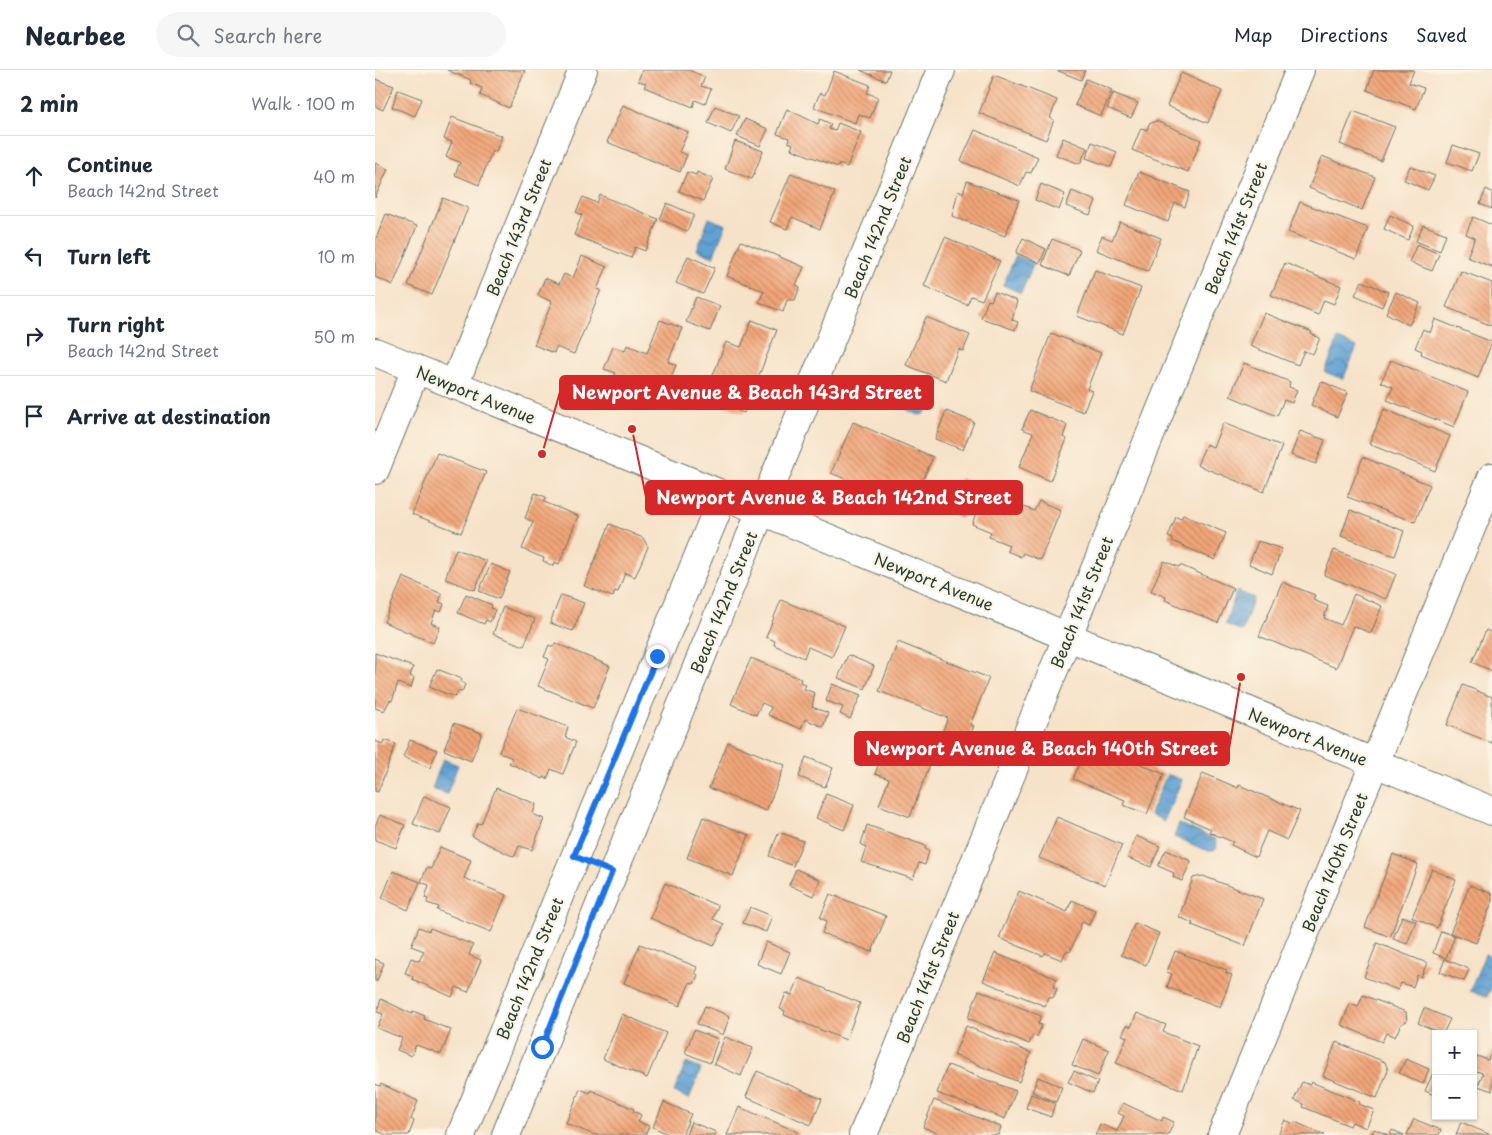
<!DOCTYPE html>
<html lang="en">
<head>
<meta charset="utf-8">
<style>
	body { margin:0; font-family:"Playpen Sans",sans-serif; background:#f6f6f7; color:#1f2937 }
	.controls { position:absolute; right:15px; bottom:15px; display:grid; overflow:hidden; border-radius:0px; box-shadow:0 1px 4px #0004 }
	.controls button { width:45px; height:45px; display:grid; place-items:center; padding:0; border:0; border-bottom:1px solid #e0e1e3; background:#fff; color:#1f2937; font:25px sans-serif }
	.stop { position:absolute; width:15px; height:15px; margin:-11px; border:4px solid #1a73e8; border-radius:50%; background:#fff }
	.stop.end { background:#1a73e8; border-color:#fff; box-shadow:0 1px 5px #0008 }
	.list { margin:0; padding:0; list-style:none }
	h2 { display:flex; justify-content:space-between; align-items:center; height:65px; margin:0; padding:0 20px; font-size:21px }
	h2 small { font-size:16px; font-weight:400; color:#747a83 }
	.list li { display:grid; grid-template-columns:32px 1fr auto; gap:15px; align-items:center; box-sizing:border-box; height:80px; padding:0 20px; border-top:1px solid #e0e1e3 }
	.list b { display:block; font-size:19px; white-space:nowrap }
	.list p { margin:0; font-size:16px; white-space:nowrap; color:#747a83 }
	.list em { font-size:16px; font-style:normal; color:#747a83 }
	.icon { flex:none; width:28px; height:28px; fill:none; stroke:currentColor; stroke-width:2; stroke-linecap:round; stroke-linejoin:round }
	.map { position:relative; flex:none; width:1117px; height:1065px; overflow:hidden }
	header { display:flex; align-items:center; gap:30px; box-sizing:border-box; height:70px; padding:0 25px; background:#fff; border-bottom:1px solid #e0e1e3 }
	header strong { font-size:24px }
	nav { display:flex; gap:28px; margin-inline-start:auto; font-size:18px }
	.search { width:350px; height:45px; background:#f6f6f7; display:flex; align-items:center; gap:12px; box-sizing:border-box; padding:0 18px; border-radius:28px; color:#747a83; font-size:19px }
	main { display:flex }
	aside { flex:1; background:#fff }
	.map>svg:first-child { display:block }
</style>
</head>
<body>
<header>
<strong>Nearbee</strong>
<div class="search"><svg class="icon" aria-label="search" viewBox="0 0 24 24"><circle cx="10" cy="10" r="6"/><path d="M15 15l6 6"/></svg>Search here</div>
<nav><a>Map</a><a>Directions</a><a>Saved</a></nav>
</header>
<main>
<aside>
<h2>2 min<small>Walk · 100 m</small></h2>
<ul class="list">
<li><svg class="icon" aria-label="ahead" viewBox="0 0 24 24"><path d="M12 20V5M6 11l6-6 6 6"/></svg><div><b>Continue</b><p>Beach 142nd Street</p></div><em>40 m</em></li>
<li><svg class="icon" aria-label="left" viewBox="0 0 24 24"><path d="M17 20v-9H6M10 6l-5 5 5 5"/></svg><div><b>Turn left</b></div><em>10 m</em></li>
<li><svg class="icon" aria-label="right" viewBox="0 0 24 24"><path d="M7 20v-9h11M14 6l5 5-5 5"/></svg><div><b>Turn right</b><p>Beach 142nd Street</p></div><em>50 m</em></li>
<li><svg class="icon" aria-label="arrive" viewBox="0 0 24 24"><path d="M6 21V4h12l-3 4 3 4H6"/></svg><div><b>Arrive at destination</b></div></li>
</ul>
</aside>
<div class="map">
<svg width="1117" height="1065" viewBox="0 0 1117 1065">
	<defs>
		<pattern id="water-waves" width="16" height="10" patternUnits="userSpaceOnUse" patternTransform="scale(1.25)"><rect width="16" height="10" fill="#61a2d4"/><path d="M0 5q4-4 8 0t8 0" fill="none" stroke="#4f85ad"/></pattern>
		<pattern id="building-back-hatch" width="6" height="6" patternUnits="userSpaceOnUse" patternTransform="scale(1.25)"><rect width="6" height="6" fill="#f2a578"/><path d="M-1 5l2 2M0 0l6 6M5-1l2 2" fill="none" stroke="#c38863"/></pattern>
	</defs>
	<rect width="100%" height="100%" fill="#fcf5e5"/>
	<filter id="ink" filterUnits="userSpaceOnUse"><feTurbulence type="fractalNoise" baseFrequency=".02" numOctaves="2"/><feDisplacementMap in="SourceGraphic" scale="10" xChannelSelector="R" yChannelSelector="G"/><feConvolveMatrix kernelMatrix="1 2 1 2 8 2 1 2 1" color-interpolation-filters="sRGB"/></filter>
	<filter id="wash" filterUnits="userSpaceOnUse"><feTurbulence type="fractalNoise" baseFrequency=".0096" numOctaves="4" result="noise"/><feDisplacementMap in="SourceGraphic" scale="20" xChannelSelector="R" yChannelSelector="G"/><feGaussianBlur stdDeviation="1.12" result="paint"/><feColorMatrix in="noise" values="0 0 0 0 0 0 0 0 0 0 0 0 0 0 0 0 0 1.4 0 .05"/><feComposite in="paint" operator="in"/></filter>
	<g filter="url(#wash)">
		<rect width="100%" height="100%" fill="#f6e2c8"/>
		<path fill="url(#water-waves)" stroke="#407084" d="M 334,148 L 351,155 L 338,187 L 322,180 Z
			M 641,185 L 659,193 L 646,223 L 628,215 Z
			M 963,269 L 982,277 L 968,309 L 950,302 Z
			M 525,317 L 553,328 L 555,338 L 549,344 L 544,345 L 516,333 L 515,321 Z
			M 586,409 L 604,417 L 602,423 L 597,422 L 588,446 L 585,447 L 572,440 Z
			M 862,521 L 879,528 L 867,561 L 850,554 Z
			M 68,689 L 83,695 L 72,724 L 57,719 Z
			M 792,704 L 807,710 L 789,751 L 775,744 Z
			M 804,754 L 840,769 L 842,778 L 839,781 L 833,781 L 799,767 Z
			M 1110,884 L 1117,887 L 1117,915 L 1112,927 L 1095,921 Z
			M 311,993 L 326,999 L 314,1029 L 299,1022 Z"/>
		<g id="blocks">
			<path fill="url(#building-back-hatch)" d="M 72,0 L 150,0 L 134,38 L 105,25 L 107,18 L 95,13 L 96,10 Z
				M 267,0 L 314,0 L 330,7 L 326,16 L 336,19 L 330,34 L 320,30 L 318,37 L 269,17 L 271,13 L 263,11 Z
				M 485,0 L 515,0 L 511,11 Z
				M 681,0 L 710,0 L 706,10 Z
				M 999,0 L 1039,0 L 1034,13 L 1049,18 L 1041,39 L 992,20 Z
				M 459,1 L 495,15 L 492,23 L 503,27 L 495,48 L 483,44 L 480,53 L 439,37 L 445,23 L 450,25 Z
				M 806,3 L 847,21 L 833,53 L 792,36 Z
				M 619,5 L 682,30 L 675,48 L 679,50 L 671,70 L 604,43 Z
				M 0,9 L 19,16 L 8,40 L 0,36 Z
				M 711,9 L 737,20 L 726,46 L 700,35 Z
				M 23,20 L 47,29 L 40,46 L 17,37 Z
				M 738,23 L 763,33 L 756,48 L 732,38 Z
				M 248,35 L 313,62 L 304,82 L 312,85 L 305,102 L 232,72 Z
				M 340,36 L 364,46 L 356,63 L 333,53 Z
				M 412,39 L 443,54 L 445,49 L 456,54 L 454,59 L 460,61 L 463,53 L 486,62 L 472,97 L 464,94 L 463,97 L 416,79 L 418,74 L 413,72 L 414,68 L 402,64 Z
				M 978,41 L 1020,57 L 1006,91 L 965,74 Z
				M 77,47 L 127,66 L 121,82 L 117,81 L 104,115 L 80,105 L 85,92 L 71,87 L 77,72 L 69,69 Z
				M 370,49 L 393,59 L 385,76 L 362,66 Z
				M 781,51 L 826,70 L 813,102 L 757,80 L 766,58 L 772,60 L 774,54 Z
				M 600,60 L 663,87 L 656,103 L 651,102 L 645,116 L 586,91 Z
				M 688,68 L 712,78 L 705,94 L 681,85 Z
				M 360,71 L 388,81 L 377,109 L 350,99 Z
				M 717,72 L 742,82 L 736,97 L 711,88 Z
				M 1078,75 L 1104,84 L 1097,101 L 1072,92 Z
				M 947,86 L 1000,107 L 987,140 L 934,118 Z
				M 0,93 L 13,99 L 0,128 Z
				M 1035,96 L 1060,106 L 1053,120 L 1029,110 Z
				M 312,102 L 321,105 L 322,102 L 338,109 L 328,131 L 304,121 Z
				M 764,102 L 815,122 L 810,137 L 800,133 L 793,152 L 751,135 Z
				M 416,103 L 460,122 L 445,159 L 417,147 L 412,159 L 395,152 Z
				M 592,111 L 644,130 L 630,166 L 577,146 L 583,121 L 588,123 Z
				M 666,114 L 690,124 L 684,140 L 660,130 Z
				M 1111,119 L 1117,122 L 1117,139 L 1105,134 Z
				M 697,121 L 721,131 L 715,145 L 691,136 Z
				M 225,125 L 283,149 L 270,181 L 260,177 L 256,188 L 199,165 L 207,145 L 201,142 L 208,127 L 222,133 Z
				M 68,128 L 93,138 L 57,225 L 33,215 Z
				M 925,132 L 993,158 L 981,189 L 913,162 Z
				M 292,133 L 319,145 L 312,161 L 285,149 Z
				M 11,144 L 42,156 L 18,215 L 0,207 L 0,171 Z
				M 1015,145 L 1039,156 L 1033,170 L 1009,159 Z
				M 1098,147 L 1117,155 L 1117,197 L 1092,187 L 1100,168 L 1091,164 Z
				M 745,152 L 786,168 L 773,201 L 721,180 L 727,166 L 737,170 Z
				M 1048,155 L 1071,164 L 1065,181 L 1041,171 Z
				M 570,167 L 625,191 L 607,230 L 596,226 L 592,235 L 549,216 Z
				M 648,168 L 671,179 L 665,193 L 641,183 Z
				M 677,169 L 705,180 L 694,206 L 667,195 Z
				M 366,171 L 429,197 L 421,215 L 425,217 L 420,230 L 412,230 L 408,242 L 384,232 L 389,221 L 352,206 Z
				M 1042,174 L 1064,184 L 1057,201 L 1034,192 Z
				M 207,186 L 232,197 L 222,219 L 226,220 L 199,284 L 181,277 L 179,283 L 159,275 L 177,232 L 163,225 L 170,208 L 184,214 L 189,204 L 198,208 Z
				M 313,186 L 340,198 L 328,224 L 301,213 Z
				M 910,193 L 966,216 L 959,234 L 949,230 L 943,245 L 896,225 Z
				M 720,200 L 766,218 L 748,264 L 702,246 Z
				M 1086,201 L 1117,213 L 1117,256 L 1071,237 Z
				M 987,211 L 1013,222 L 1007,237 L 980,225 Z
				M 620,222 L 642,231 L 637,250 L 643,252 L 640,260 L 606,248 L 613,230 L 616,231 Z
				M 1021,222 L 1045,233 L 1034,255 L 1011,243 Z
				M 321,227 L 345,236 L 335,261 L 311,252 Z
				M 889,243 L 937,262 L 936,264 L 945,268 L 938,284 L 929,281 L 923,295 L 875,276 Z
				M 551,247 L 595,265 L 588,281 L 583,279 L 571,311 L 531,295 Z
				M 1060,249 L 1117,272 L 1103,308 L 1046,284 L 1047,281 L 1040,278 L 1048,259 L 1055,263 Z
				M 285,250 L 307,258 L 293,292 L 301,295 L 288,327 L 239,307 L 241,303 L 229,299 L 238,277 L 250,281 L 252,275 L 272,283 Z
				M 377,250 L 402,260 L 369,343 L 329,328 L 351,272 L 366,277 Z
				M 676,263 L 726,283 L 712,319 L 717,321 L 708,342 L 654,321 Z
				M 1016,290 L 1093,322 L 1079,357 L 1012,330 L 1018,317 L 1006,312 Z
				M 869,293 L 915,312 L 914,317 L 922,320 L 917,333 L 909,330 L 902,346 L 855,326 Z
				M 946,311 L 973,323 L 962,347 L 936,335 Z
				M 1009,339 L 1075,366 L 1060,401 L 994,374 Z
				M 655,340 L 692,355 L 688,367 L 692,369 L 675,411 L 644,397 L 658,363 L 647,359 Z
				M 571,341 L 599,352 L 588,380 L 560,369 Z
				M 478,352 L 558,387 L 540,428 L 507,414 L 494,410 L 491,418 L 456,403 Z
				M 848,353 L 907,376 L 889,422 L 822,395 L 831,374 L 838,377 Z
				M 925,361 L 950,370 L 941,394 L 916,385 Z
				M 62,383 L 111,402 L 86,463 L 37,444 Z
				M 988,387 L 1055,415 L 1040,452 L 972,427 Z
				M 160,423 L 171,427 L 169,432 L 203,446 L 184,494 L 179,492 L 178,496 L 168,491 L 169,488 L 147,479 L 158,452 L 150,448 Z
				M 635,431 L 659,441 L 664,431 L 686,440 L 665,490 L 648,483 L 646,487 L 632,481 L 634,475 L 614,467 L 616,462 L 597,454 L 605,433 L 631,443 Z
				M 975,440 L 1029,461 L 1020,486 L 966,466 Z
				M 808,445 L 851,463 L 840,490 L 797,471 L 798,469 L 793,467 L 801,447 L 806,449 Z
				M 235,454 L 268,468 L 273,477 L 260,507 L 250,503 L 243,522 L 240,521 L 238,527 L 209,516 Z
				M 883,471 L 907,479 L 897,504 L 874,494 Z
				M 81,479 L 111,491 L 100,520 L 70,509 Z
				M 959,480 L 1021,504 L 1011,529 L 949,505 Z
				M 789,491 L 804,497 L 805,495 L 858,518 L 843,553 L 790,530 L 791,527 L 776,521 Z
				M 116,494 L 135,502 L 124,529 L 104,521 Z
				M 28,507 L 67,524 L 64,532 L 69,534 L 66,542 L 61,540 L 56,553 L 65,557 L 58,573 L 9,552 Z
				M 907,512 L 940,525 L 938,530 L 953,536 L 949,548 L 966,555 L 979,524 L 1007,536 L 996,563 L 978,556 L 961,598 L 884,566 Z
				M 91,524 L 117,535 L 116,538 L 120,540 L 115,552 L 111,550 L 109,554 L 83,543 Z
				M 186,525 L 209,533 L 198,561 L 175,553 Z
				M 406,530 L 470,556 L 457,587 L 433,577 L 429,588 L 399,575 L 400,571 L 391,567 Z
				M 128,537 L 160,549 L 149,576 L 118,564 Z
				M 1111,560 L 1117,563 L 1117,601 L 1097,592 Z
				M 523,572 L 614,608 L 595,655 L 599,656 L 587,685 L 562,675 L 573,648 L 504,621 Z
				M 180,573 L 235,596 L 218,638 L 163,616 L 174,589 L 169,587 L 174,575 L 178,577 Z
				M 0,583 L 38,597 L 35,606 L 39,608 L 36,618 L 23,613 L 17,631 L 15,630 L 9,641 L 0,638 Z
				M 473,585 L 499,596 L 490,619 L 463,608 Z
				M 376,588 L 426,609 L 425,612 L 431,615 L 429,619 L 440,623 L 437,637 L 453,643 L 448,657 L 430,649 L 426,659 L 393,645 L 396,637 L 387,633 L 381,645 L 356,634 Z
				M 62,599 L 87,609 L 86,612 L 90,614 L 87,622 L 83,621 L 80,627 L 54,617 Z
				M 457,614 L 486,625 L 475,649 L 465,644 L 468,637 L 451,631 Z
				M 1088,615 L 1117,627 L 1117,673 L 1072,655 Z
				M 142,638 L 193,657 L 190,667 L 201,672 L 188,704 L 176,699 L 172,709 L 169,707 L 168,709 L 134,693 L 137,688 L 124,682 Z
				M 79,653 L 107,663 L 96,691 L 69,680 Z
				M 716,666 L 767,687 L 765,694 L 789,704 L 772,744 L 748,735 L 750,730 L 698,709 Z
				M 9,670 L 21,674 L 3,722 L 0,721 L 0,671 L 8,674 Z
				M 35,670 L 62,680 L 55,698 L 28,687 Z
				M 509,670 L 557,689 L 535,747 L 504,735 L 514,709 L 500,704 L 505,690 L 502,688 Z
				M 353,672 L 410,695 L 391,741 L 334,718 Z
				M 431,687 L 458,698 L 450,717 L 424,707 Z
				M 828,703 L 863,718 L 864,715 L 925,741 L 912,770 L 892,761 L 881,787 L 856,775 L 858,772 L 834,762 L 836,759 L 809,747 Z
				M 121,718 L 161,734 L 158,744 L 169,749 L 157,780 L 144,776 L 140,786 L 135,785 L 97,766 L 103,753 L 106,754 Z
				M 451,724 L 479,735 L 469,760 L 441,748 Z
				M 49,726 L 76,737 L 65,764 L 38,754 Z
				M 5,745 L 30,755 L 21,778 L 0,770 L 0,756 Z
				M 328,747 L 374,765 L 358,806 L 312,788 Z
				M 682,747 L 747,775 L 730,815 L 664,788 Z
				M 492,755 L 551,776 L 550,779 L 554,781 L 550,795 L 544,793 L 538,809 L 486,792 L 491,777 L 486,774 Z
				M 404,762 L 428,771 L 418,796 L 394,786 Z
				M 761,766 L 785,776 L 776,797 L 753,788 Z
				M 65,777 L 96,790 L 89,808 L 131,825 L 116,862 L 62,840 L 64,837 L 52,833 L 53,829 L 50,828 L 54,815 L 46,812 L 52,797 L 56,799 Z
				M 791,780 L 816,791 L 807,811 L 798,807 L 799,803 L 783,796 Z
				M 1018,784 L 1043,794 L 1015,867 L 990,857 Z
				M 421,799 L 445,810 L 438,826 L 414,815 Z
				M 1057,799 L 1081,810 L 1062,858 L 1037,847 Z
				M 18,801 L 45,812 L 33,840 L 7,828 Z
				M 828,806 L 888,829 L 870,876 L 817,855 L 818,853 L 804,847 L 818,808 Z
				M 290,813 L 343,836 L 338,849 L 349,854 L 339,876 L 275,848 Z
				M 1095,815 L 1117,824 L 1117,832 L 1101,873 L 1075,863 Z
				M 644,821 L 692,842 L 697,830 L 720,840 L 714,855 L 707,852 L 695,882 L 691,881 L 687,890 L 670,883 L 668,886 L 624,868 Z
				M 455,824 L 511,846 L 497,882 L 447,863 L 452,851 L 445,848 Z
				M 375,837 L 397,846 L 391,862 L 368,853 Z
				M 1027,846 L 1041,851 L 1032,874 L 1018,869 Z
				M 760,853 L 784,863 L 771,895 L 746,885 Z
				M 44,857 L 54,861 L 55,858 L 98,875 L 94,885 L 106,890 L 93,922 L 81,917 L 77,927 L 37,909 L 38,906 L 30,903 L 36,888 L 44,891 L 49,881 L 36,876 Z
				M 1066,861 L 1080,866 L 1071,888 L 1058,883 Z
				M 391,872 L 415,882 L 406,904 L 382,894 Z
				M 1002,873 L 1052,893 L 1046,907 L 1042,905 L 1038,917 L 1026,913 L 1023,920 L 989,907 Z
				M 265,874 L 322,897 L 320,903 L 323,905 L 319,914 L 315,912 L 305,936 L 249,913 Z
				M 800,881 L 852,900 L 851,903 L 857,905 L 845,937 L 792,917 L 797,904 L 792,902 Z
				M 620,883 L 682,909 L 678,917 L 682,919 L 678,928 L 674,927 L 670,936 L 608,911 Z
				M 0,889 L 9,893 L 2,911 L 0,911 Z
				M 1070,889 L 1094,899 L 1089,911 L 1065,902 Z
				M 424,908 L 485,933 L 471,970 L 409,945 L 410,941 L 405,939 L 411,923 L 417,925 Z
				M 604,920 L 666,946 L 663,954 L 667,955 L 662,967 L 658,965 L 654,974 L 593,948 Z
				M 988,925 L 1031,942 L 1032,951 L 1026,954 L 1020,967 L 1011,963 L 1007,972 L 966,955 L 975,934 L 983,937 Z
				M 6,929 L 37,944 L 38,941 L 50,946 L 49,949 L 76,960 L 66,984 L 41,975 L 36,986 L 22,980 L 27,968 L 2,958 L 8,944 L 2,942 Z
				M 330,936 L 355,946 L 348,965 L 322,954 Z
				M 1049,938 L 1075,949 L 1068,964 L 1043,953 Z
				M 762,943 L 791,955 L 788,962 L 823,976 L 808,1020 L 741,993 L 752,967 L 747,965 L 752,955 L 756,957 Z
				M 247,944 L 291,963 L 272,1008 L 228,989 Z
				M 591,956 L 656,983 L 644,1012 L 579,985 Z
				M 319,960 L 343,969 L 335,993 L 310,983 Z
				M 350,967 L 378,978 L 366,1006 L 339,994 Z
				M 708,969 L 734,980 L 723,1006 L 697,995 Z
				M 961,972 L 1010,992 L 1013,1000 L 1002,1028 L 948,1006 Z
				M 1117,980 L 1117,1021 L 1103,1016 L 1108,1003 L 1098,1000 L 1102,986 L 1113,990 Z
				M 1031,989 L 1054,999 L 1048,1014 L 1024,1003 Z
				M 573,995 L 641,1021 L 630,1049 L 562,1023 Z
				M 1061,996 L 1061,1026 L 1050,1021 Z
				M 382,1001 L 447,1029 L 436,1055 L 371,1027 Z
				M 699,1001 L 723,1012 L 718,1023 L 693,1012 Z
				M 663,1007 L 687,1017 L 681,1032 L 657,1022 Z
				M 927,1012 L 935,1015 L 936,1012 L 985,1032 L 984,1034 L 999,1040 L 991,1058 L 977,1052 L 975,1056 L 928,1037 L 929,1034 L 919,1030 Z
				M 0,1014 L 5,1016 L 6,1014 L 43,1031 L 36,1049 L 39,1051 L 34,1065 L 12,1065 L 0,1060 Z
				M 205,1019 L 215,1023 L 216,1020 L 259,1039 L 258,1041 L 266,1045 L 263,1052 L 274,1056 L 270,1065 L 219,1065 L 191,1053 Z
				M 656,1024 L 680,1033 L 676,1047 L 651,1038 Z
				M 559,1030 L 626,1057 L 623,1065 L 567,1065 L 548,1057 Z
				M 289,1032 L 316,1044 L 307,1065 L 295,1065 L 278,1057 Z
				M 748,1033 L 787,1051 L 788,1047 L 799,1052 L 793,1065 L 720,1065 L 725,1054 L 742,1061 L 749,1046 L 743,1043 Z
				M 364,1037 L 423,1062 L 422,1065 L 352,1065 Z
				M 1039,1049 L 1066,1060 L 1064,1065 L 1032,1065 Z
				M 910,1050 L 919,1054 L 920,1052 L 950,1065 L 903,1065 Z
				M 316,1052 L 341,1062 L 340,1065 L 311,1065 Z
				M 1086,1052 L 1116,1065 L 1081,1065 Z
				M 999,1059 L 1013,1065 L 996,1065 Z
				M 1017,1060 L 1029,1065 L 1015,1065 Z"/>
		</g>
	</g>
	<g filter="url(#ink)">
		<use href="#blocks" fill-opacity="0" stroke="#6a7768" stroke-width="1"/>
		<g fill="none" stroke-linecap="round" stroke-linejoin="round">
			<g stroke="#6a7768" stroke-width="30">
				<path id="minor" d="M 0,282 L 1117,741
					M 79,315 L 208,0
					M 0,400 L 41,299
					M 86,1065 L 348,426
					M 131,1065 L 566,0
					M 488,1065 L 925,0
					M 847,1065 L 1117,407"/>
			</g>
			<use href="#minor" stroke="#fff" stroke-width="28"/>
		</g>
	</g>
	<g fill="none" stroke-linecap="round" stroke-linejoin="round" filter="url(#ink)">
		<path stroke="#1a73e8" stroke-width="6" d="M 167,977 L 237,802 L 199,786 L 282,586"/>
	</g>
	<g text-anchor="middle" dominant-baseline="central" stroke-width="4.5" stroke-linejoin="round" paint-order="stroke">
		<g font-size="16" fill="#1f3d34" stroke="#fcf5e5">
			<text transform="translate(143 157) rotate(-68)">Beach 143rd Street</text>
			<text transform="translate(502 157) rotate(-68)">Beach 142nd Street</text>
			<text transform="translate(860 158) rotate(-68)">Beach 141st Street</text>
			<text transform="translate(101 324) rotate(22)">Newport Avenue</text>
			<text transform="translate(559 511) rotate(22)">Newport Avenue</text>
			<text transform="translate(348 532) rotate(-68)">Beach 142nd Street</text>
			<text transform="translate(706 532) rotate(-68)">Beach 141st Street</text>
			<text transform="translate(933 666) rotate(22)">Newport Avenue</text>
			<text transform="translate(959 792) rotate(-68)">Beach 140th Street</text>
			<text transform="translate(154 898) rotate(-68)">Beach 142nd Street</text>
			<text transform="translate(552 907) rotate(-68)">Beach 141st Street</text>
		</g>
	</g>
	<path fill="none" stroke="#d62828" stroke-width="2" d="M167 384L185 322M257 359L271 427M866 607L854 679"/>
	<g fill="#d62828" stroke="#fcf5e5" stroke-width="2">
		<circle cx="167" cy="384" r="5"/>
		<circle cx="257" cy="359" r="5"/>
		<circle cx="866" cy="607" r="5"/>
	</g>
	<g fill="#d62828" stroke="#d62828" stroke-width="2">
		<rect x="185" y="306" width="373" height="33" rx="5"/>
		<rect x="271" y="411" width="376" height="33" rx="5"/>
		<rect x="480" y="662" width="374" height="33" rx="5"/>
	</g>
	<g font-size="18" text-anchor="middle" font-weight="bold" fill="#fff">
		<text x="372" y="329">Newport Avenue &amp; Beach 143rd Street</text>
		<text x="459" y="434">Newport Avenue &amp; Beach 142nd Street</text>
		<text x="667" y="685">Newport Avenue &amp; Beach 140th Street</text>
	</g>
</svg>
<div class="controls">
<button>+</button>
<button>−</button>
</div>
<div class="stop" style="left:167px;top:977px"></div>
<div class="stop end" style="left:282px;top:586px"></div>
</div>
</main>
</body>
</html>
